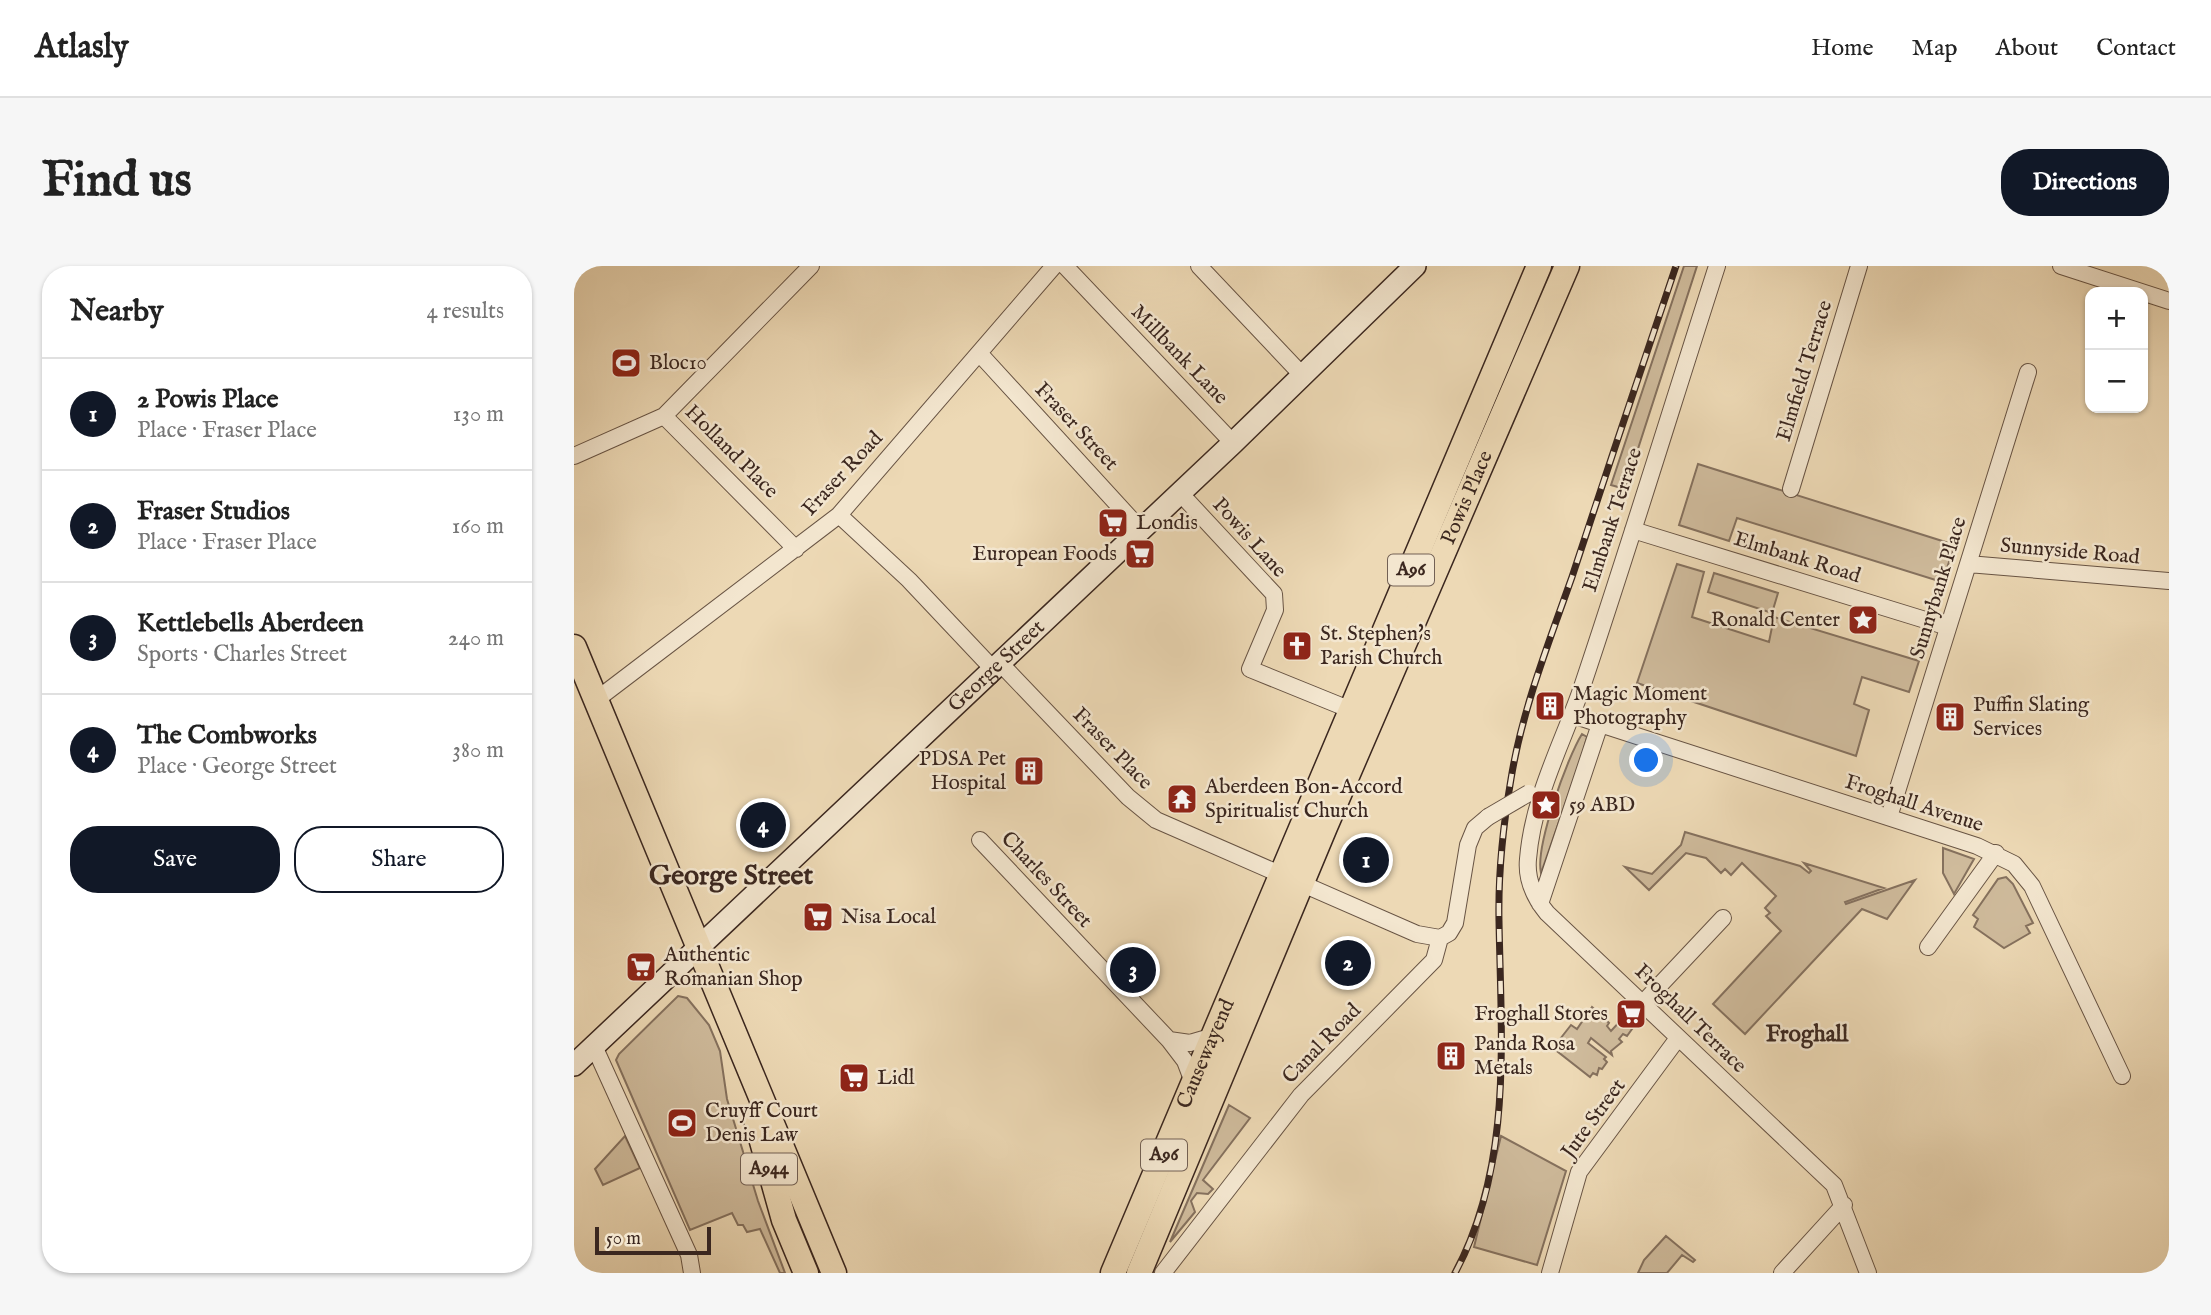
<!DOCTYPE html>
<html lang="en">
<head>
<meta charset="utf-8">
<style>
	body { margin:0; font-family:"IM FELL English",serif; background:#f6f6f6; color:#222 }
	.controls { position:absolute; right:21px; top:21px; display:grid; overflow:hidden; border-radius:14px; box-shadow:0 2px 5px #0004 }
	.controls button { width:63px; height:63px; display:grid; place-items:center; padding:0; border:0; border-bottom:2px solid #e0e0e0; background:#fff; color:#222; font:35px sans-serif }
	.scale { position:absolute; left:21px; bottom:18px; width:116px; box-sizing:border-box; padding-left:7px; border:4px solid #3b271f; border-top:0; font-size:19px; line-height:24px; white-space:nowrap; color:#3b271f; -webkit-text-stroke:5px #f3e6cf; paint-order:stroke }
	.you { position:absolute; left:1073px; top:495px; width:24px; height:24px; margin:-18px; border:5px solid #fff; border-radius:50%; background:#1a73e8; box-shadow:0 0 0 10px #1a73e833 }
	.badge { display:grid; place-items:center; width:46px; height:46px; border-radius:50%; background:#111827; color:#fff; font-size:23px; font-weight:700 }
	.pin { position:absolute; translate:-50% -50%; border:4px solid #fff; box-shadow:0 2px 7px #0006 }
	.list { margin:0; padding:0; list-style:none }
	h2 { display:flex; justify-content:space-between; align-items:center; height:91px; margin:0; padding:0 28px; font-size:30px }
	h2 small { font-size:23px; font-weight:400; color:#767676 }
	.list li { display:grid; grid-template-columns:46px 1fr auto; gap:21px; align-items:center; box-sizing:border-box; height:112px; padding:0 28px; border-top:2px solid #e0e0e0 }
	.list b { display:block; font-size:26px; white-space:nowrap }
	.list p { margin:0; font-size:23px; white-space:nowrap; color:#767676 }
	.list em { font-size:23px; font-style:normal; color:#767676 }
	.actions { display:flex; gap:14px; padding:21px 28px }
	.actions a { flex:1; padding:16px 0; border:2px solid #111827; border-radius:28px; text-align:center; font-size:24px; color:#111827 }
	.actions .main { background:#111827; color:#fff }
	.map { position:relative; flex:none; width:1595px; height:1007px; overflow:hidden; border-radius:28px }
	header { display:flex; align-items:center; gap:42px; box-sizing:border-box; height:98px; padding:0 35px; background:#fff; border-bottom:2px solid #e0e0e0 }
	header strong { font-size:33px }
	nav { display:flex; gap:38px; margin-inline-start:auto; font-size:24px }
	.intro { display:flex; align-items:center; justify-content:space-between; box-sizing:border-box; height:168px; padding:0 42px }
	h1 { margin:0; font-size:49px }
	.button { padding:18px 32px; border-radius:28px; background:#111827; color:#fff; font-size:24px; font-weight:700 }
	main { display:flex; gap:42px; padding:0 42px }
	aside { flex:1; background:#fff; border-radius:28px; box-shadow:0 2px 5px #0004 }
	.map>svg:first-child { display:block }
</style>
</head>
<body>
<header>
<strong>Atlasly</strong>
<nav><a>Home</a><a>Map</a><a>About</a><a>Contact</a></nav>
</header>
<div class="intro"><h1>Find us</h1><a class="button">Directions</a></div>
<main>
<aside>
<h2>Nearby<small>4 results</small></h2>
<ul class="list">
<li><span class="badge">1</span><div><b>2 Powis Place</b><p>Place · Fraser Place</p></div><em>130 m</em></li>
<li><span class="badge">2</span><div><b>Fraser Studios</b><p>Place · Fraser Place</p></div><em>160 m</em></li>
<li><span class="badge">3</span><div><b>Kettlebells Aberdeen</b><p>Sports · Charles Street</p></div><em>240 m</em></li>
<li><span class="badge">4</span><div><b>The Combworks</b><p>Place · George Street</p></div><em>380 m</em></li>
</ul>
<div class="actions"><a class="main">Save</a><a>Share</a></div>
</aside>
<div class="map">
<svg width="1595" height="1007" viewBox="0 0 1595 1007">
	<rect width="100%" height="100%" fill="#edd9b5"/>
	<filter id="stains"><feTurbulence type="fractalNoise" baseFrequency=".00286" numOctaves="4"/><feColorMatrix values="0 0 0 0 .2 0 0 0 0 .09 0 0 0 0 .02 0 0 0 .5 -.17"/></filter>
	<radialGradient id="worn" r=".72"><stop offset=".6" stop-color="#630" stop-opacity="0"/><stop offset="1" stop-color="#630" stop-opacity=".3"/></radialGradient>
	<path fill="#cfbb9c" stroke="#85715e" stroke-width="2" d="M 1110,0 L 1123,0 L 1051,223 L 1037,219 Z
		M 1124,198 L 1381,279 L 1368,316 L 1163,252 L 1155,275 L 1105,259 Z
		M 1103,298 L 1130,306 L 1118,351 L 1195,376 L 1200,351 L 1345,395 L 1335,426 L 1288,411 L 1280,438 L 1295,444 L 1282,490 L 1063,417 Z
		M 1140,307 L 1204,327 L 1198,347 L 1134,326 Z
		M 1008,468 L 1013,471 L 1008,490 L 967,607 C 961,581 993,492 1008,468 Z
		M 1111,566 L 1226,600 L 1235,607 L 1237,605 L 1230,597 L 1310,622 L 1271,636 L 1272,638 L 1341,614 L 1313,653 L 1288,643 L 1171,768 L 1139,738 L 1207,665 L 1192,650 L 1196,647 L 1191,642 L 1202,630 L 1168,597 L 1157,609 L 1151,603 L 1147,607 L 1132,592 L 1112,587 L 1075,624 L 1051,601 L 1078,608 L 1107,579 Z
		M 1369,582 L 1400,593 L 1380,628 L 1369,607 Z
		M 1432,611 L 1439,618 L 1459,657 L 1452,660 L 1456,667 L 1430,682 L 1400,661 L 1404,653 L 1399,649 L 1424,613 Z
		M 104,730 L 113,732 L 135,759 L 146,785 L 153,833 L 184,935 L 211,1007 L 206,1007 L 186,963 L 173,966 L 169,959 L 164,959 L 158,947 L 116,964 L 42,794 L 45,788 Z
		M 1018,741 L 1026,748 L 1027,754 L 1030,752 L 1035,757 L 1033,760 L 1037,765 L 1049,752 L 1057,757 L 1055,761 L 1058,763 L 1053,770 L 1049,768 L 1045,773 L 1048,776 L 1037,785 L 1038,789 L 1017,772 L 1014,777 L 1032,791 L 1030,793 L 1033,796 L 1028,803 L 1025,802 L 1023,809 L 1019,807 L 1016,811 L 979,782 L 997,759 L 1003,763 Z
		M 655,839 L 676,852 L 629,914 L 639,923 L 634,928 L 623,927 L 617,935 L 621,946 L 596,976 Z
		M 51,870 L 66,902 L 29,919 L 21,903 Z
		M 927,870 L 992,905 L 963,999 L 900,981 Z
		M 1092,970 L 1121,994 L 1119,996 L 1108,989 L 1093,1007 L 1064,1007 L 1070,994 Z"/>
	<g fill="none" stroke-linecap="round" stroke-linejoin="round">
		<g stroke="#685444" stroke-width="18">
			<path id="street" d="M 491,0 L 659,177
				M 625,0 L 729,110
				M 1143,0 C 1098,140 1055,281 1008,421 C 988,479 959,531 954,593 C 952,613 960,631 973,647 L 1260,919 L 1294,1007
				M 1487,0 L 1595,35
				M 405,87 L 567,264
				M 90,150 L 222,283
				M 0,190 L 90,150 L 237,0
				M 1217,223 L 1285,0
				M 606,227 L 700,328 L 701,344 L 676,403 L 777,444
				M 265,249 L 335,314 L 419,403
				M 1059,264 L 1374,361
				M 1394,298 L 1595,315
				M 426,397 L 554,531 L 582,554 L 843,668 L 866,672
				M 22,434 L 265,249 L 480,0
				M 998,449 L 1403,580 L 1440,598 L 1458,620 L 1548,810
				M 1315,551 L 1454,106
				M 406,574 L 595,774 L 611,795 L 619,816
				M 966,638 L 1026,458
				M 1354,681 L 1422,587
				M 1069,737 L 1149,652
				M 595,774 L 616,777 L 640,770
				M 20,780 L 115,989 L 118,1007
				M 589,1007 L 727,829 L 860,694 L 866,672 L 875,667 L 881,657 L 894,579 L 901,562 L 914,551
				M 976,1007 L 1005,906 L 1104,772
				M 1208,1007 L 1270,939"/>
		</g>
		<g stroke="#3b271f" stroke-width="24">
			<g id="secondary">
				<path id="s1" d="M 0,799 L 659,177 L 841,0"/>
			</g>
		</g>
		<g stroke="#3b271f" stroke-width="27">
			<g id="primary">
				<path d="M 0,381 L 260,1007"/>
				<path d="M 182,854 L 210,954 L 232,1007"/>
				<path id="s2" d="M 539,1007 L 965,0"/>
				<path id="s3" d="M 565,1007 L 751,561 L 993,0"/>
			</g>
		</g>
		<use href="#street" stroke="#f3e6cf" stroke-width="16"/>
		<use href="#secondary" stroke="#f3e6cf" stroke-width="21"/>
		<use href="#primary" stroke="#edd9b5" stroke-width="24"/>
		<g stroke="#3b271f" stroke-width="7">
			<path id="rail" d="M 881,1007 C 939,899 927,773 925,655 C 924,607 929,560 937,513 C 948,444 975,376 998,311 C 1032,207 1067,104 1102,0"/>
		</g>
		<use href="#rail" stroke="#f3e6cf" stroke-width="4.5" stroke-dasharray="13" stroke-linecap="butt"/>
		<g stroke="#685444" stroke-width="18" stroke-linecap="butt">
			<path id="street-bridge" d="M 914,551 L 955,527"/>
		</g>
		<use href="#street-bridge" stroke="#f3e6cf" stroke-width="16"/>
	</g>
	<defs>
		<g id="stadium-square" transform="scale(1.575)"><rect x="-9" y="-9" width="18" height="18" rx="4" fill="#8f2418" stroke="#f3e6cf"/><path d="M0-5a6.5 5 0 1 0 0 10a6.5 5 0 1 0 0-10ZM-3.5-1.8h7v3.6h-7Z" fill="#fff"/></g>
		<g id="supermarket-square" transform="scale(1.575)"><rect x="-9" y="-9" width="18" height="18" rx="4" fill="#8f2418" stroke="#f3e6cf"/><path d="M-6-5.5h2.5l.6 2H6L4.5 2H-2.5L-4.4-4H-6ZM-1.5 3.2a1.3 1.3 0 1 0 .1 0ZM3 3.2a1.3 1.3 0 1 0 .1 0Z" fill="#fff"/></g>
		<g id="sight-square" transform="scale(1.575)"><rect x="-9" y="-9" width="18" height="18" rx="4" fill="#8f2418" stroke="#f3e6cf"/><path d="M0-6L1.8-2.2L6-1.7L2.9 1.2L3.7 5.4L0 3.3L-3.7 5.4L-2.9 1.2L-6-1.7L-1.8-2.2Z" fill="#fff"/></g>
		<g id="church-square" transform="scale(1.575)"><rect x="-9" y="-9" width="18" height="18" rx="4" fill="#8f2418" stroke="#f3e6cf"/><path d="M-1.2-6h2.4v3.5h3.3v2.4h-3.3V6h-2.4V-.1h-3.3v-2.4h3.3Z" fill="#fff"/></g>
		<g id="building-square" transform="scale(1.575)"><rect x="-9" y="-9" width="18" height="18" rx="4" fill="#8f2418" stroke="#f3e6cf"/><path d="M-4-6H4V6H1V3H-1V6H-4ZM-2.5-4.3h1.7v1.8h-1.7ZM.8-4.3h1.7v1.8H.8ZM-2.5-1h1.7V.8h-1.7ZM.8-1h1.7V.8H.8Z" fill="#fff"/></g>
		<g id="temple-square" transform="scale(1.575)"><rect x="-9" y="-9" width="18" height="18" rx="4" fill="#8f2418" stroke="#f3e6cf"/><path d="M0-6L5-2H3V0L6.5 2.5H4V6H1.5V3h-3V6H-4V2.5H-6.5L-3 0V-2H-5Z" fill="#fff"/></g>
	</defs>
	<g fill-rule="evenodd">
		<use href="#stadium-square" x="52" y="97"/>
		<use href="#supermarket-square" x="539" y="257"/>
		<use href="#supermarket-square" x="566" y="288"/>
		<use href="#sight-square" x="1289" y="354"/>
		<use href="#church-square" x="723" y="380"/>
		<use href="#building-square" x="976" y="440"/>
		<use href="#building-square" x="1376" y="451"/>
		<use href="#building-square" x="455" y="505"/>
		<use href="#temple-square" x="608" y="533"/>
		<use href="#sight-square" x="972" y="539"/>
		<use href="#supermarket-square" x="244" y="651"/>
		<use href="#supermarket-square" x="67" y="701"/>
		<use href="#supermarket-square" x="1057" y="748"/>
		<use href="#building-square" x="877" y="790"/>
		<use href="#supermarket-square" x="280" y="812"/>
		<use href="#stadium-square" x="108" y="857"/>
	</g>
	<g text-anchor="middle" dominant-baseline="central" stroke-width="5" stroke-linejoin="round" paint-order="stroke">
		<g fill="#f3e6cf" stroke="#726054" stroke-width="2">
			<rect x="814" y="288.5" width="46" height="31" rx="5"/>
			<rect x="567" y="873.5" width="46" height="31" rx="5"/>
			<rect x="167" y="887.5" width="56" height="31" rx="5"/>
		</g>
		<g font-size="19" font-weight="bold" fill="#3b271f">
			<text x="837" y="304">A96</text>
			<text x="590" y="889">A96</text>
			<text x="195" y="903">A944</text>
		</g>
		<g font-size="21" fill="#3b271f" stroke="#f3e6cf">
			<text transform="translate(605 89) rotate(46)">Millbank Lane</text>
			<text transform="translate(1231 105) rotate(-73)">Elmfield Terrace</text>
			<text transform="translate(502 161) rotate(47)">Fraser Street</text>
			<text transform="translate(157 186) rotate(45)">Holland Place</text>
			<text transform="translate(269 208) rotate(-47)">Fraser Road</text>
			<text stroke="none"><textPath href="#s3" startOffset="842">Powis Place</textPath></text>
			<text transform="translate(1039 254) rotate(-72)">Elmbank Terrace</text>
			<text transform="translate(675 272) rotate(48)">Powis Lane</text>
			<text transform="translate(1496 286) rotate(5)">Sunnyside Road</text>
			<text transform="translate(1223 292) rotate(17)">Elmbank Road</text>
			<text transform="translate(1365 322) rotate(-73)">Sunnybank Place</text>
			<text stroke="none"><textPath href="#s1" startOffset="581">George Street</textPath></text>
			<text transform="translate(538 483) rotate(46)">Fraser Place</text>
			<text transform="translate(1340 538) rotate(18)">Froghall Avenue</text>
			<text transform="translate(472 614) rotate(47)">Charles Street</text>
			<text transform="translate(1116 753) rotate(44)">Froghall Terrace</text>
			<text transform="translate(748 778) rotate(-46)">Canal Road</text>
			<text stroke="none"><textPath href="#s2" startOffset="238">Causewayend</textPath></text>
			<text transform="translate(1020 853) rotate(-54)">Jute Street</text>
		</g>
		<g font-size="21" fill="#3b271f" stroke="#f3e6cf" text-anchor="start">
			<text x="75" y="97">Bloc10</text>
			<text x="562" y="257">Londis</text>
			<text x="543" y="288" text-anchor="end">European Foods</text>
			<text x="1266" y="354" text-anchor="end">Ronald Center</text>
			<text x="746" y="368">St. Stephen's<tspan x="746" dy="24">Parish Church</tspan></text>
			<text x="999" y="428">Magic Moment<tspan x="999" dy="24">Photography</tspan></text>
			<text x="1399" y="439">Puffin Slating<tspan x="1399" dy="24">Services</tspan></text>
			<text x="432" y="493" text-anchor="end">PDSA Pet<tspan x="432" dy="24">Hospital</tspan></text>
			<text x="631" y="521">Aberdeen Bon-Accord<tspan x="631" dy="24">Spiritualist Church</tspan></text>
			<text x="995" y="539">59 ABD</text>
			<text x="267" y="651">Nisa Local</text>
			<text x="90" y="689">Authentic<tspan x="90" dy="24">Romanian Shop</tspan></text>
			<text x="1034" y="748" text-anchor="end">Froghall Stores</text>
			<text x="900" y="778">Panda Rosa<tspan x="900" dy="24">Metals</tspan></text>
			<text x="303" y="812">Lidl</text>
			<text x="131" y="845">Cruyff Court<tspan x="131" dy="24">Denis Law</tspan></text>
		</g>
		<g font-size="23" font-weight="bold" fill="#3b271f" stroke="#f3e6cf">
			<text x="1233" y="768">Froghall</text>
		</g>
		<g font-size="28" font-weight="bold" fill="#3b271f" stroke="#f3e6cf">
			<text x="157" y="610">George Street</text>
		</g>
	</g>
	<rect width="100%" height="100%" filter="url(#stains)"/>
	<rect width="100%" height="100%" fill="url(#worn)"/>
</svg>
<div class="controls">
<button>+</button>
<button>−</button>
</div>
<div class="scale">50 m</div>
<div class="you"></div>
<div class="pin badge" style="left:792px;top:594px">1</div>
<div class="pin badge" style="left:774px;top:697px">2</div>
<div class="pin badge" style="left:559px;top:704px">3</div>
<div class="pin badge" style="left:189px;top:559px">4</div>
</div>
</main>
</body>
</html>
